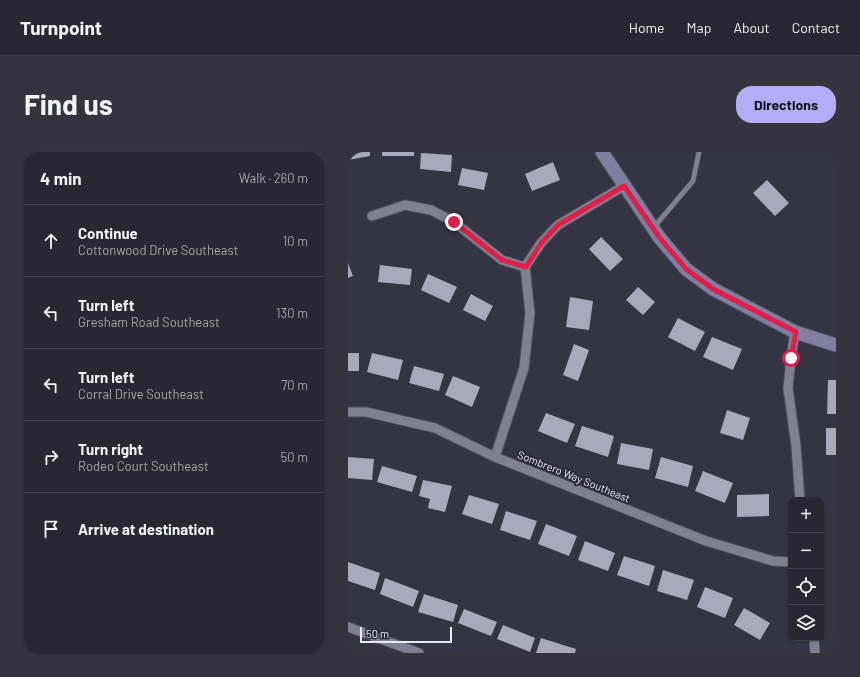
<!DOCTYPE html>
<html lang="en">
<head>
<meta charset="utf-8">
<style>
	body { margin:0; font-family:Barlow,sans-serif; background:#34333e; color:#f1f3f6 }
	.controls { position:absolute; right:12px; bottom:12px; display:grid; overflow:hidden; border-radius:8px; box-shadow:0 1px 3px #0004 }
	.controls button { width:36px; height:36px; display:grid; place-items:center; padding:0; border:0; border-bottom:1px solid #44444d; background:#282732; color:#f1f3f6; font:20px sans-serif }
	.scale { position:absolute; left:12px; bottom:10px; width:92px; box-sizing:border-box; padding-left:4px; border:2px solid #ebeaf4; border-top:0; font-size:11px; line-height:14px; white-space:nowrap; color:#ebeaf4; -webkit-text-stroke:3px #2b2a38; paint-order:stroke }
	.stop { position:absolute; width:12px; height:12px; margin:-9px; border:3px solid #e11d48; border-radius:50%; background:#fff }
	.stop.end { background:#e11d48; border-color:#fff; box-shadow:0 1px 4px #0008 }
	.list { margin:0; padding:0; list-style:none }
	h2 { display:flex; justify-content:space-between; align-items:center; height:52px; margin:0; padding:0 16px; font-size:17px }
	h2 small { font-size:13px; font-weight:400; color:#a5a5ac }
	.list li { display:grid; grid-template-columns:26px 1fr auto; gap:12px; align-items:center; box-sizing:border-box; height:72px; padding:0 16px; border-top:1px solid #44444d }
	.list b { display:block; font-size:15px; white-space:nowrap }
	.list p { margin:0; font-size:13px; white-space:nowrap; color:#a5a5ac }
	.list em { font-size:13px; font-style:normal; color:#a5a5ac }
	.icon { flex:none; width:22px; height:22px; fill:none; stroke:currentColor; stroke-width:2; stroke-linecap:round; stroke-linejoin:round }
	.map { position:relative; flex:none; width:488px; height:501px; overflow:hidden; border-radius:16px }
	header { display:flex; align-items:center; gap:24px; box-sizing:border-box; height:56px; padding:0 20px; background:#282732; border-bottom:1px solid #44444d }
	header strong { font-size:19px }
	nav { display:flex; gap:22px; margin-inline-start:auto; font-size:14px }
	.intro { display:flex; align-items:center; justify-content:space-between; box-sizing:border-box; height:96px; padding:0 24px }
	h1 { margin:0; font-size:28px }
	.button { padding:10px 18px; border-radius:16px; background:#b5acf9; color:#111; font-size:14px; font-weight:700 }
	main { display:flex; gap:24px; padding:0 24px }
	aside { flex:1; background:#282732; border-radius:16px; box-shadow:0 1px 3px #0004 }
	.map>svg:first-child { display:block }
</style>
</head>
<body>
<header>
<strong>Turnpoint</strong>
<nav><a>Home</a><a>Map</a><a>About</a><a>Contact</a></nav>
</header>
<div class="intro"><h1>Find us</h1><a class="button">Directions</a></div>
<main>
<aside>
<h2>4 min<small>Walk · 260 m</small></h2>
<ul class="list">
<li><svg class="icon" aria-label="ahead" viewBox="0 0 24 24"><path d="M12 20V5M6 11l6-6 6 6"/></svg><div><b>Continue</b><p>Cottonwood Drive Southeast</p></div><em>10 m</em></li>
<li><svg class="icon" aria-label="left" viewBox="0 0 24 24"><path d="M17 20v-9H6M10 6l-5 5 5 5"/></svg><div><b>Turn left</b><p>Gresham Road Southeast</p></div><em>130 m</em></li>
<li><svg class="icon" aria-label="left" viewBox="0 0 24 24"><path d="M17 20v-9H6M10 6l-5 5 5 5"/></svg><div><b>Turn left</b><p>Corral Drive Southeast</p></div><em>70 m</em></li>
<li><svg class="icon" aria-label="right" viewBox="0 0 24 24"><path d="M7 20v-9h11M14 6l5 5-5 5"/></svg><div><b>Turn right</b><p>Rodeo Court Southeast</p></div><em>50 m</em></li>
<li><svg class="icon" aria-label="arrive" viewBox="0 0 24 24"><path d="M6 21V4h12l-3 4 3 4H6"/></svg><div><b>Arrive at destination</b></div></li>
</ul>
</aside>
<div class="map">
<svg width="488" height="501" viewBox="0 0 488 501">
	<rect width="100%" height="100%" fill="#353443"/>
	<path fill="#aaa9bb" d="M 0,0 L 22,0 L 22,4 L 0,8 Z
		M 34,0 L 66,0 L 66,4 L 34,4 Z
		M 73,1 L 104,3 L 103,20 L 72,17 Z
		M 205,10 L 212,28 L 184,39 L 177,22 Z
		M 114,16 L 140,21 L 136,38 L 110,33 Z
		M 419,28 L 441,51 L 427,64 L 405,41 Z
		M 253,85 L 275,107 L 262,119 L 241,97 Z
		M 0,111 L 5,124 L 0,126 Z
		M 32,113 L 64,117 L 62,133 L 30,130 Z
		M 80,122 L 109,135 L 101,151 L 73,138 Z
		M 290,135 L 307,150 L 295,163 L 278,148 Z
		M 123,142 L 145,154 L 137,169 L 115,158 Z
		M 222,145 L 245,149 L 241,178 L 218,175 Z
		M 330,166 L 357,180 L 347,199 L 320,185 Z
		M 364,185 L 394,197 L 385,218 L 355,205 Z
		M 226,192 L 241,198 L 230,229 L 215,223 Z
		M 0,201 L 11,201 L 11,219 L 0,219 Z
		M 24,201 L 55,208 L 50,228 L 19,220 Z
		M 66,214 L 96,222 L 91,239 L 61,231 Z
		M 105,224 L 132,235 L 124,255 L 97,243 Z
		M 480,228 L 488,228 L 488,262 L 479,262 Z
		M 379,258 L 402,266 L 395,288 L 372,281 Z
		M 198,261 L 227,272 L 219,291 L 190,279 Z
		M 234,274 L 266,284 L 260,305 L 227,294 Z
		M 478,276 L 488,276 L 488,303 L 478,303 Z
		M 273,291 L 305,297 L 301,318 L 269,312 Z
		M 0,305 L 26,307 L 24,328 L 0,326 Z
		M 313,305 L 345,314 L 340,335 L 307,326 Z
		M 34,314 L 69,324 L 64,340 L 29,330 Z
		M 355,319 L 385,331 L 377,351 L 347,339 Z
		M 75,328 L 104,334 L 97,360 L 80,356 L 82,347 L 71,344 Z
		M 421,342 L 421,364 L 389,365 L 389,343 Z
		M 121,343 L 151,352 L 144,372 L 114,362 Z
		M 158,359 L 189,369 L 182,388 L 152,378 Z
		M 198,372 L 229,384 L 221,404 L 190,392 Z
		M 237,389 L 267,401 L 260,419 L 230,408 Z
		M 276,404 L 307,414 L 301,434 L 269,423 Z
		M 0,410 L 32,421 L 27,438 L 0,429 Z
		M 315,418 L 346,428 L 339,448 L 309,439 Z
		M 37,426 L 71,439 L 65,455 L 32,442 Z
		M 357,435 L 385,446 L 377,466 L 349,455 Z
		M 76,442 L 110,453 L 105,470 L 70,460 Z
		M 396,456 L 422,471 L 412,488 L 386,473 Z
		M 116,457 L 149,470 L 143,484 L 110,471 Z
		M 155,473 L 187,486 L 182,500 L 149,487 Z
		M 193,486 L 228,497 L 227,501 L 188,501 Z"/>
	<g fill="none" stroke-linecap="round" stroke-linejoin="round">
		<g stroke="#53515e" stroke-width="6">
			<path id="lane" d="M 306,75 L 345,29 L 351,0"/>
		</g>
		<g stroke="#53515e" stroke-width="11">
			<path id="street" d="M 24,64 L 57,53 L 83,58 L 106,70 L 154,108 L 177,115
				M 447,180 L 443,206 L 440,236 L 448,294 L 452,348
				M 0,260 L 18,260 L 87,276 L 147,305 L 358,389 L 425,409 L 443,410
				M 147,305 L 176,216 L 182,161 L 177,115 L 193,91 L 210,73 L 276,34
				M 0,475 L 71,501
				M 466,486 L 467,501"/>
		</g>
		<g stroke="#53515e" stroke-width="15">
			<path id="secondary" d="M 254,0 L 311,85 L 338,117 L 365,137 L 447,180 L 488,193"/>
		</g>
		<use href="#lane" stroke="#818091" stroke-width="4.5"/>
		<use href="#street" stroke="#818091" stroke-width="9"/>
		<use href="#secondary" stroke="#827ea2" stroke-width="13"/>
	</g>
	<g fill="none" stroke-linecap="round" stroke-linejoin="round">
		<path stroke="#e11d48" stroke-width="5" d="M 106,70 L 154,108 L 178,115 L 193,91 L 210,73 L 276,34 L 311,85 L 338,117 L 365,137 L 448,180 L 443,206"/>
	</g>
	<g text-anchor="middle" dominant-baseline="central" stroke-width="4" stroke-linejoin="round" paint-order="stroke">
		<g font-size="11" fill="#ebeaf4" stroke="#2b2a38">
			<text transform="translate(226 324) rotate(22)">Sombrero Way Southeast</text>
		</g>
	</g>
</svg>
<div class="controls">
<button>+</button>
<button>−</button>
<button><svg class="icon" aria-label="locate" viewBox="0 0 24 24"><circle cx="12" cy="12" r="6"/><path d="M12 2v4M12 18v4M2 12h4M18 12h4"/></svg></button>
<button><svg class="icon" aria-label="layers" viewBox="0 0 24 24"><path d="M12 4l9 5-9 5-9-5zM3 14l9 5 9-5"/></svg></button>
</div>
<div class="scale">50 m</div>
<div class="stop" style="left:443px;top:206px"></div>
<div class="stop end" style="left:106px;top:70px"></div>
</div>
</main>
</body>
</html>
